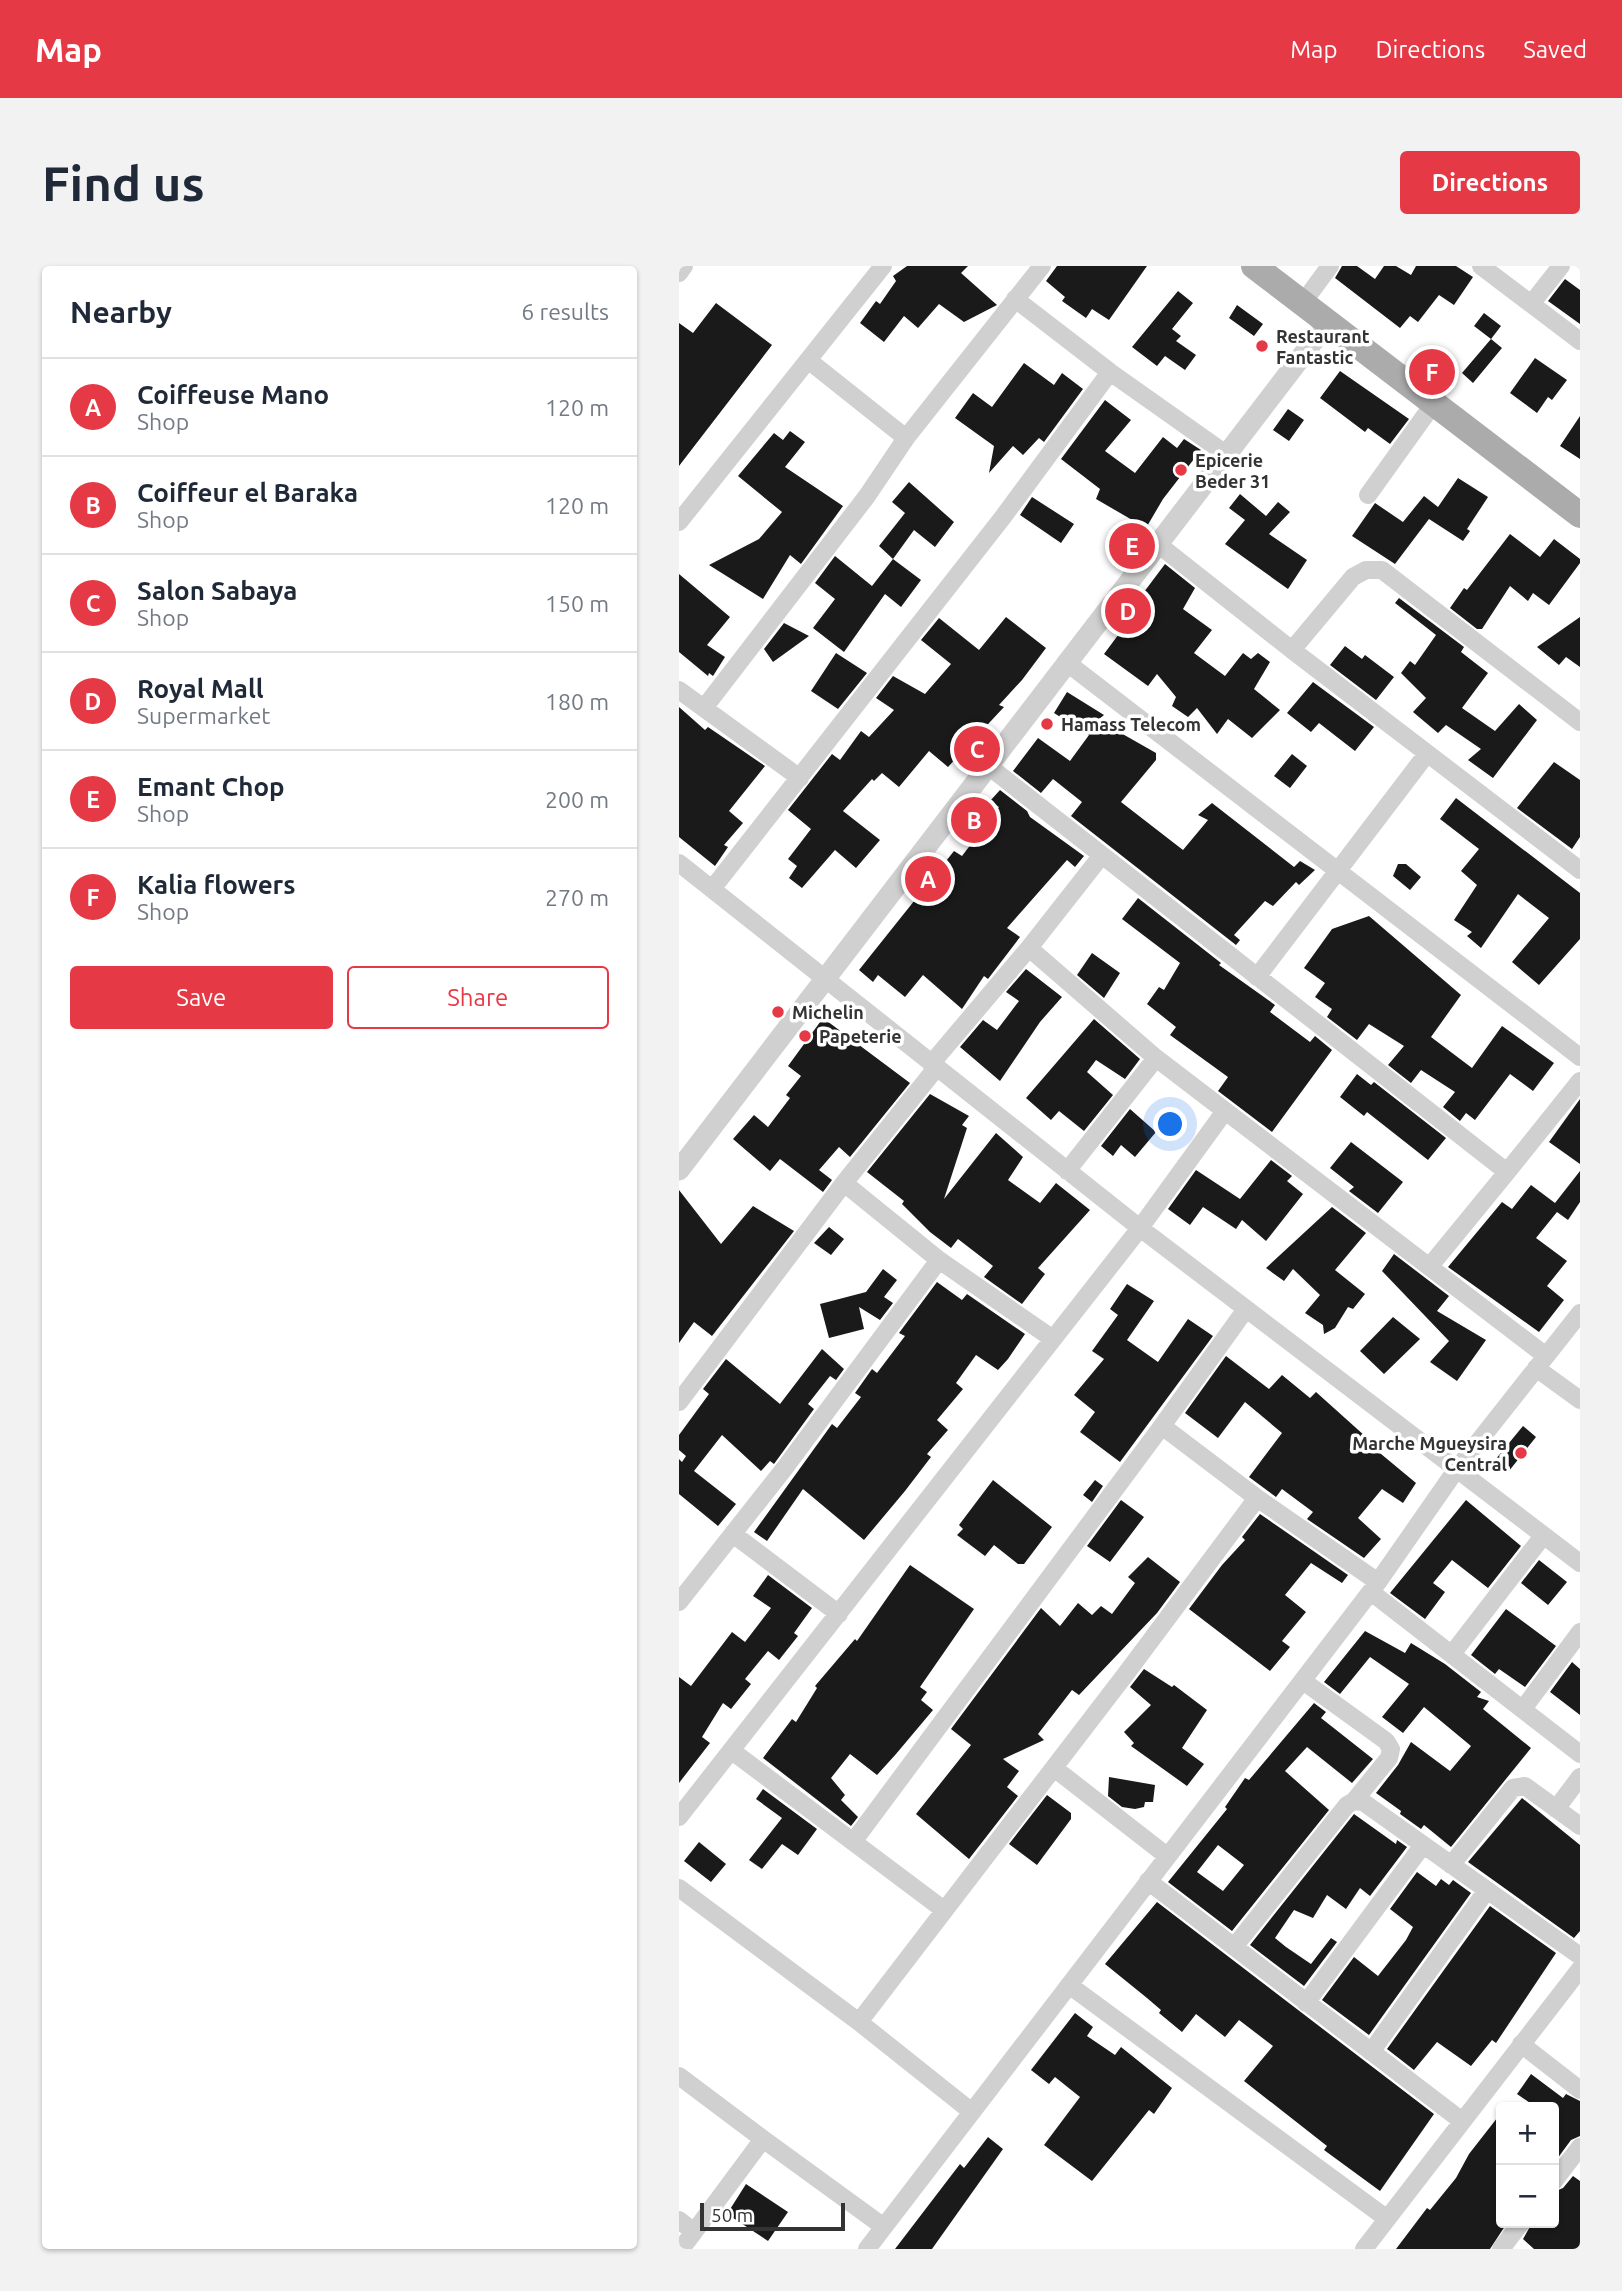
<!DOCTYPE html>
<html lang="en">
<head>
<meta charset="utf-8">
<style>
	body { margin:0; font-family:Ubuntu,sans-serif; background:#f2f2f3; color:#1f2937 }
	.controls { position:absolute; right:21px; bottom:21px; display:grid; overflow:hidden; border-radius:7px; box-shadow:0 2px 5px #0004 }
	.controls button { width:63px; height:63px; display:grid; place-items:center; padding:0; border:0; border-bottom:2px solid #e0e1e3; background:#fff; color:#1f2937; font:35px sans-serif }
	.scale { position:absolute; left:21px; bottom:18px; width:145px; box-sizing:border-box; padding-left:7px; border:4px solid #333; border-top:0; font-size:19px; line-height:24px; white-space:nowrap; color:#333; -webkit-text-stroke:5px #fff; paint-order:stroke }
	.you { position:absolute; left:492px; top:859px; width:24px; height:24px; margin:-18px; border:5px solid #fff; border-radius:50%; background:#1a73e8; box-shadow:0 0 0 10px #1a73e833 }
	.badge { display:grid; place-items:center; width:46px; height:46px; border-radius:50%; background:#e63946; color:#fff; font-size:23px; font-weight:700 }
	.pin { position:absolute; translate:-50% -50%; border:4px solid #fff; box-shadow:0 2px 7px #0006 }
	.list { margin:0; padding:0; list-style:none }
	h2 { display:flex; justify-content:space-between; align-items:center; height:91px; margin:0; padding:0 28px; font-size:30px }
	h2 small { font-size:23px; font-weight:400; color:#747a83 }
	.list li { display:grid; grid-template-columns:46px 1fr auto; gap:21px; align-items:center; box-sizing:border-box; height:98px; padding:0 28px; border-top:2px solid #e0e1e3 }
	.list b { display:block; font-size:26px; white-space:nowrap }
	.list p { margin:0; font-size:23px; white-space:nowrap; color:#747a83 }
	.list em { font-size:23px; font-style:normal; color:#747a83 }
	.actions { display:flex; gap:14px; padding:21px 28px }
	.actions a { flex:1; padding:16px 0; border:2px solid #e63946; border-radius:7px; text-align:center; font-size:24px; color:#e63946 }
	.actions .main { background:#e63946; color:#fff }
	.map { position:relative; flex:none; width:901px; height:1983px; overflow:hidden; border-radius:7px }
	header { display:flex; align-items:center; gap:42px; box-sizing:border-box; height:98px; padding:0 35px; background:#e63946; color:#fff }
	header strong { font-size:33px }
	nav { display:flex; gap:38px; margin-inline-start:auto; font-size:24px }
	.intro { display:flex; align-items:center; justify-content:space-between; box-sizing:border-box; height:168px; padding:0 42px }
	h1 { margin:0; font-size:49px }
	.button { padding:18px 32px; border-radius:7px; background:#e63946; color:#fff; font-size:24px; font-weight:700 }
	main { display:flex; gap:42px; padding:0 42px }
	aside { flex:1; background:#fff; border-radius:7px; box-shadow:0 2px 5px #0004 }
	.map>svg:first-child { display:block }
</style>
</head>
<body>
<header>
<strong>Map</strong>
<nav><a>Map</a><a>Directions</a><a>Saved</a></nav>
</header>
<div class="intro"><h1>Find us</h1><a class="button">Directions</a></div>
<main>
<aside>
<h2>Nearby<small>6 results</small></h2>
<ul class="list">
<li><span class="badge">A</span><div><b>Coiffeuse Mano</b><p>Shop</p></div><em>120 m</em></li>
<li><span class="badge">B</span><div><b>Coiffeur el Baraka</b><p>Shop</p></div><em>120 m</em></li>
<li><span class="badge">C</span><div><b>Salon Sabaya</b><p>Shop</p></div><em>150 m</em></li>
<li><span class="badge">D</span><div><b>Royal Mall</b><p>Supermarket</p></div><em>180 m</em></li>
<li><span class="badge">E</span><div><b>Emant Chop</b><p>Shop</p></div><em>200 m</em></li>
<li><span class="badge">F</span><div><b>Kalia flowers</b><p>Shop</p></div><em>270 m</em></li>
</ul>
<div class="actions"><a class="main">Save</a><a>Share</a></div>
</aside>
<div class="map">
<svg width="901" height="1983" viewBox="0 0 901 1983">
	<rect width="100%" height="100%" fill="#fff"/>
	<path fill="#1a1a1a" fill-rule="evenodd" d="M 228,0 L 289,0 L 282,7 L 318,39 L 285,56 L 260,38 L 239,62 L 225,50 L 205,76 L 181,57 L 197,35 L 201,38 L 217,15 L 214,10 Z
		M 378,0 L 468,0 L 430,54 L 413,43 L 407,52 L 383,35 L 386,31 L 367,15 Z
		M 663,0 L 678,0 L 696,13 L 705,0 L 717,0 L 732,9 L 737,0 L 777,0 L 794,11 L 775,39 L 760,29 L 739,56 L 731,50 L 721,62 L 656,12 Z
		M 886,13 L 901,24 L 901,58 L 869,35 Z
		M 499,25 L 514,37 L 493,63 L 502,70 L 497,75 L 517,89 L 506,104 L 486,90 L 478,100 L 453,81 Z
		M 37,37 L 93,79 L 0,200 L 0,57 L 14,67 Z
		M 558,39 L 584,58 L 575,70 L 550,52 Z
		M 805,47 L 822,60 L 812,73 L 795,60 Z
		M 812,73 L 823,82 L 794,117 L 783,107 Z
		M 856,92 L 888,114 L 873,134 L 869,131 L 858,147 L 831,127 Z
		M 345,97 L 375,119 L 383,107 L 404,123 L 365,176 L 360,172 L 344,189 L 334,180 L 310,207 L 315,180 L 276,152 L 294,127 L 313,141 Z
		M 661,105 L 730,153 L 711,178 L 689,162 L 686,166 L 641,132 Z
		M 426,134 L 452,154 L 426,185 L 456,207 L 484,171 L 498,182 L 505,173 L 522,184 L 484,233 L 467,262 L 417,233 L 421,223 L 382,193 Z
		M 609,143 L 625,154 L 610,175 L 594,164 Z
		M 901,150 L 901,193 L 881,180 Z
		M 111,165 L 126,176 L 106,201 L 164,240 L 122,298 L 111,289 L 84,333 L 30,299 L 80,273 L 103,246 L 59,210 L 95,167 L 104,174 Z
		M 779,212 L 809,231 L 788,263 L 791,265 L 784,275 L 750,253 L 716,298 L 673,270 L 696,237 L 724,256 L 745,230 L 759,241 Z
		M 230,216 L 275,256 L 256,281 L 235,264 L 214,293 L 200,280 L 226,247 L 213,236 Z
		M 561,228 L 587,250 L 599,236 L 611,246 L 590,268 L 628,294 L 609,323 L 546,278 L 566,254 L 550,242 Z
		M 353,231 L 395,258 L 382,277 L 341,249 Z
		M 831,268 L 861,291 L 875,273 L 901,293 L 901,297 L 870,339 L 854,327 L 849,335 L 831,320 L 803,363 L 798,363 L 771,342 L 785,322 L 788,324 Z
		M 156,290 L 193,320 L 214,293 L 242,314 L 222,341 L 206,328 L 165,386 L 134,362 L 156,333 L 136,317 Z
		M 486,298 L 516,322 L 504,343 L 533,364 L 515,387 L 546,410 L 564,387 L 572,393 L 579,387 L 591,396 L 575,423 L 601,444 L 573,472 L 549,453 L 538,468 L 518,442 L 509,451 L 493,440 L 497,431 L 478,408 L 469,420 L 425,388 L 463,337 L 459,334 Z
		M 0,308 L 51,351 L 28,379 L 46,391 L 34,410 L 30,407 L 29,410 L 0,386 Z
		M 720,332 L 785,381 L 782,386 L 809,407 L 783,442 L 816,465 L 840,438 L 858,454 L 814,512 L 789,494 L 802,483 L 767,459 L 759,467 L 734,446 L 747,432 L 722,407 L 731,395 L 736,399 L 757,369 L 716,337 Z
		M 327,351 L 367,382 L 343,414 L 320,439 L 325,441 L 269,501 L 250,485 L 220,521 L 203,507 L 195,515 L 193,513 L 164,545 L 201,574 L 177,602 L 156,584 L 123,622 L 110,612 L 118,600 L 109,593 L 132,563 L 109,544 L 153,488 L 161,494 L 182,465 L 190,471 L 215,444 L 197,432 L 214,410 L 246,428 L 272,398 L 242,374 L 260,352 L 300,384 Z
		M 901,351 L 901,401 L 887,391 L 880,399 L 858,381 Z
		M 105,357 L 130,370 L 94,396 L 85,383 Z
		M 666,380 L 683,393 L 686,389 L 715,411 L 697,434 L 651,399 Z
		M 157,387 L 188,407 L 159,443 L 132,425 Z
		M 634,416 L 695,461 L 676,485 L 640,457 L 632,466 L 608,447 Z
		M 388,426 L 425,449 L 419,454 L 477,487 L 477,494 L 442,536 L 504,584 L 529,554 L 519,549 L 533,537 L 615,601 L 621,595 L 636,604 L 620,619 L 617,616 L 594,640 L 586,635 L 555,669 L 561,674 L 557,679 L 392,550 L 403,536 L 374,513 L 362,527 L 334,505 L 359,472 L 391,495 L 410,469 L 375,447 Z
		M 0,441 L 26,464 L 29,461 L 86,500 L 50,545 L 64,557 L 45,579 L 49,581 L 36,600 L 0,571 Z
		M 613,488 L 628,500 L 611,522 L 595,510 Z
		M 875,496 L 901,514 L 901,571 L 893,583 L 838,542 Z
		M 321,524 L 348,545 L 351,551 L 405,590 L 396,601 L 388,594 L 328,662 L 341,671 L 309,713 L 305,710 L 283,743 L 244,709 L 226,731 L 199,709 L 194,716 L 180,704 L 275,585 L 283,590 L 320,541 L 311,535 Z
		M 777,532 L 901,627 L 901,673 L 860,719 L 833,696 L 870,652 L 839,628 L 802,682 L 788,670 L 793,666 L 775,654 L 798,619 L 782,605 L 800,583 L 761,553 Z
		M 719,598 L 727,598 L 742,611 L 731,624 L 714,610 Z
		M 459,632 L 542,697 L 540,699 L 596,739 L 591,746 L 631,776 L 636,770 L 653,784 L 593,866 L 539,825 L 549,811 L 491,769 L 497,761 L 468,738 L 480,721 L 485,724 L 501,697 L 443,653 Z
		M 690,650 L 782,729 L 752,771 L 793,802 L 823,760 L 875,797 L 854,825 L 831,808 L 796,854 L 787,847 L 781,855 L 764,841 L 776,826 L 742,804 L 732,817 L 709,799 L 725,780 L 690,758 L 678,774 L 648,751 L 653,743 L 636,731 L 646,717 L 625,702 L 653,663 Z
		M 413,687 L 441,707 L 425,732 L 398,709 Z
		M 347,703 L 383,731 L 361,756 L 321,815 L 281,781 L 304,754 L 318,764 L 340,735 L 327,726 Z
		M 144,752 L 231,817 L 171,891 L 160,881 L 140,904 L 153,914 L 144,926 L 101,893 L 91,905 L 54,873 L 75,849 L 89,861 L 111,832 L 107,829 L 122,810 L 109,800 Z
		M 415,753 L 461,793 L 446,813 L 417,794 L 408,806 L 434,829 L 405,865 L 380,845 L 372,854 L 347,832 Z
		M 678,808 L 692,819 L 695,816 L 767,872 L 749,894 L 688,846 L 685,850 L 661,831 Z
		M 251,828 L 290,850 L 283,859 L 288,862 L 265,933 L 317,867 L 344,891 L 329,914 L 361,937 L 377,917 L 411,944 L 359,1002 L 366,1008 L 343,1038 L 305,1011 L 314,1000 L 279,973 L 272,982 L 251,966 L 223,938 L 225,935 L 188,906 Z
		M 901,833 L 901,898 L 870,876 Z
		M 451,843 L 477,866 L 456,891 L 442,879 L 434,890 L 422,880 Z
		M 672,876 L 724,916 L 699,947 L 670,925 L 675,921 L 651,902 Z
		M 592,894 L 613,910 L 608,915 L 624,928 L 587,975 L 563,954 L 557,963 L 524,941 L 511,959 L 489,943 L 517,904 L 561,933 Z
		M 901,905 L 901,936 L 889,954 L 878,946 L 857,972 L 888,995 L 868,1020 L 885,1034 L 860,1066 L 769,1001 L 823,936 L 833,943 L 852,919 L 876,937 Z
		M 0,924 L 42,978 L 74,940 L 115,965 L 33,1070 L 15,1056 L 0,1077 Z
		M 653,941 L 687,967 L 656,1004 L 686,1028 L 674,1043 L 669,1041 L 656,1062 L 645,1068 L 644,1059 L 626,1047 L 641,1029 L 614,1003 L 605,1015 L 587,1002 Z
		M 150,961 L 165,973 L 152,989 L 135,977 Z
		M 715,988 L 770,1030 L 758,1045 L 807,1074 L 778,1115 L 751,1096 L 770,1075 L 703,1005 Z
		M 204,1003 L 218,1014 L 205,1031 L 214,1037 L 201,1054 L 180,1041 L 185,1063 L 150,1072 L 141,1038 L 187,1026 Z
		M 258,1016 L 283,1034 L 288,1028 L 346,1068 L 329,1093 L 319,1104 L 297,1089 L 277,1117 L 284,1123 L 258,1154 L 269,1164 L 248,1188 L 252,1191 L 226,1225 L 185,1274 L 124,1223 L 88,1275 L 75,1266 L 153,1158 L 158,1162 L 182,1131 L 176,1127 L 193,1103 L 198,1107 L 226,1070 L 220,1067 Z
		M 448,1018 L 475,1035 L 448,1074 L 479,1096 L 509,1053 L 534,1070 L 441,1196 L 401,1166 L 416,1146 L 395,1129 L 425,1093 L 413,1085 L 439,1049 L 431,1043 Z
		M 714,1051 L 741,1073 L 705,1108 L 681,1085 Z
		M 143,1083 L 165,1103 L 157,1114 L 151,1110 L 129,1138 L 135,1143 L 95,1198 L 91,1195 L 82,1205 L 43,1169 L 15,1205 L 57,1238 L 39,1260 L 0,1228 L 0,1193 L 3,1196 L 7,1190 L 0,1184 L 0,1169 L 30,1128 L 24,1123 L 47,1093 L 101,1138 Z
		M 547,1090 L 590,1123 L 603,1109 L 631,1132 L 637,1126 L 686,1170 L 684,1173 L 737,1217 L 724,1237 L 703,1223 L 679,1252 L 702,1273 L 685,1292 L 628,1253 L 634,1246 L 603,1223 L 597,1231 L 570,1211 L 603,1167 L 566,1136 L 539,1172 L 506,1147 Z
		M 844,1160 L 857,1171 L 830,1205 L 816,1194 Z
		M 314,1214 L 373,1261 L 345,1298 L 339,1298 L 315,1279 L 306,1290 L 278,1269 L 284,1263 L 280,1259 Z
		M 416,1214 L 424,1220 L 413,1236 L 404,1229 Z
		M 442,1234 L 465,1251 L 431,1296 L 408,1280 Z
		M 787,1234 L 842,1280 L 809,1322 L 773,1294 L 754,1317 L 766,1326 L 746,1353 L 711,1327 Z
		M 581,1248 L 669,1309 L 663,1317 L 632,1297 L 606,1329 L 627,1346 L 603,1375 L 611,1381 L 591,1405 L 510,1343 L 543,1299 L 566,1274 L 563,1271 Z
		M 469,1291 L 501,1316 L 478,1347 L 400,1429 L 393,1424 L 359,1468 L 365,1474 L 324,1493 L 340,1505 L 328,1521 L 339,1530 L 290,1593 L 237,1548 L 292,1479 L 272,1463 L 362,1342 L 381,1360 L 399,1337 L 413,1349 L 422,1340 L 433,1348 L 456,1317 L 449,1311 Z
		M 860,1294 L 888,1316 L 869,1339 L 842,1317 Z
		M 231,1299 L 295,1343 L 241,1421 L 248,1426 L 242,1434 L 254,1444 L 217,1488 L 198,1509 L 171,1488 L 152,1512 L 166,1529 L 162,1534 L 179,1551 L 172,1560 L 84,1492 L 113,1453 L 117,1456 L 138,1422 L 136,1420 L 176,1373 L 178,1375 Z
		M 89,1309 L 133,1342 L 115,1367 L 119,1370 L 100,1394 L 89,1385 L 66,1413 L 72,1418 L 52,1443 L 44,1437 L 23,1471 L 31,1477 L 0,1517 L 0,1411 L 12,1420 L 53,1366 L 66,1376 L 92,1342 L 74,1330 Z
		M 827,1343 L 877,1380 L 846,1421 L 820,1403 L 816,1408 L 792,1389 Z
		M 686,1365 L 726,1387 L 732,1377 L 766,1398 L 802,1426 L 798,1431 L 810,1435 L 804,1443 L 852,1482 L 772,1581 L 745,1559 L 742,1563 L 721,1548 L 722,1545 L 697,1527 L 719,1499 L 732,1476 L 771,1505 L 792,1480 L 745,1441 L 724,1467 L 703,1451 L 730,1418 L 691,1391 L 661,1428 L 645,1416 Z
		M 893,1396 L 901,1403 L 901,1449 L 871,1426 Z
		M 465,1403 L 493,1421 L 495,1419 L 528,1444 L 503,1482 L 525,1498 L 508,1520 L 452,1480 L 455,1477 L 445,1466 L 472,1439 L 451,1421 Z
		M 635,1437 L 647,1446 L 642,1452 L 694,1493 L 673,1517 L 628,1481 L 606,1505 L 650,1544 L 553,1665 L 489,1616 L 548,1543 L 546,1541 L 566,1512 L 570,1514 ZM 539,1579 L 565,1599 L 544,1625 L 518,1606 Z
		M 430,1511 L 476,1519 L 474,1536 L 466,1536 L 465,1541 L 456,1543 L 443,1541 L 429,1530 Z
		M 84,1523 L 138,1563 L 119,1589 L 103,1578 L 83,1603 L 70,1594 L 103,1552 L 77,1533 Z
		M 368,1529 L 392,1547 L 392,1553 L 358,1599 L 330,1578 Z
		M 843,1532 L 901,1579 L 901,1665 L 895,1672 L 789,1596 Z
		M 675,1548 L 717,1578 L 718,1574 L 728,1581 L 691,1630 L 681,1622 L 667,1643 L 648,1629 L 634,1652 L 615,1644 L 596,1672 L 607,1681 L 632,1698 L 652,1672 L 658,1676 L 625,1720 L 571,1679 Z
		M 20,1576 L 47,1598 L 32,1616 L 5,1595 Z
		M 738,1606 L 757,1620 L 762,1613 L 770,1619 L 774,1614 L 792,1627 L 690,1769 L 643,1734 L 675,1691 L 699,1710 L 727,1674 L 734,1661 L 711,1643 Z
		M 478,1636 L 755,1848 L 701,1925 L 645,1884 L 648,1880 L 565,1815 L 594,1780 L 560,1754 L 546,1771 L 517,1748 L 503,1766 L 480,1747 L 482,1744 L 468,1732 L 426,1698 Z
		M 811,1640 L 877,1687 L 817,1777 L 813,1774 L 792,1800 L 758,1776 L 735,1804 L 708,1783 Z
		M 396,1747 L 414,1761 L 408,1770 L 436,1789 L 442,1781 L 493,1822 L 475,1848 L 470,1844 L 413,1915 L 365,1879 L 401,1831 L 376,1811 L 370,1818 L 352,1804 Z
		M 852,1808 L 884,1832 L 887,1828 L 901,1835 L 901,1870 L 892,1874 L 875,1897 L 875,1841 L 857,1841 L 838,1828 Z
		M 822,1847 L 822,1957 L 828,1957 L 811,1983 L 717,1983 L 748,1942 L 751,1944 L 777,1912 L 790,1888 Z
		M 309,1871 L 324,1883 L 253,1983 L 216,1983 L 281,1898 L 285,1902 Z
		M 894,1910 L 901,1915 L 901,1983 L 855,1983 L 844,1973 L 853,1957 L 861,1961 L 864,1957 L 875,1957 L 875,1926 L 884,1922 Z
		M 67,1918 L 109,1946 L 89,1975 L 48,1948 Z"/>
	<g fill="none" stroke-linecap="round" stroke-linejoin="round">
		<path stroke="#d0d0d0" stroke-width="18" d="M 802,0 L 901,75
			M 0,7 L 5,0
			M 336,33 L 431,106 L 547,188
			M 853,37 L 882,0
			M 623,38 L 651,0
			M 129,94 L 227,172
			M 689,229 L 755,137
			M 0,256 L 204,0
			M 480,279 L 613,384 L 674,311 L 687,304 L 703,304 L 901,456
			M 613,384 L 901,604
			M 387,396 L 901,791
			M 0,424 L 121,512
			M 25,442 L 188,230 L 227,172 L 363,0
			M 308,499 L 828,906 L 901,815
			M 423,589 L 350,682 L 477,792 L 867,1090
			M 0,597 L 461,962 L 901,1297
			M 33,623 L 324,251 L 431,106
			M 578,711 L 747,489
			M 252,798 L 350,682
			M 388,905 L 477,792
			M 165,917 L 260,994
			M 751,1000 L 828,906
			M 567,1043 L 483,1160 L 578,1232
			M 857,1102 L 901,1134
			M 0,1136 L 165,917 L 258,801
			M 54,1268 L 160,1348
			M 692,1326 L 901,1488
			M 0,1336 L 105,1203 L 260,994 L 374,1073
			M 773,1388 L 864,1270
			M 624,1415 L 707,1475 L 712,1483 L 710,1492 L 675,1535
			M 844,1443 L 901,1366
			M 53,1485 L 265,1644
			M 375,1502 L 488,1590
			M 877,1543 L 901,1511
			M 0,1551 L 461,962 L 546,845
			M 174,1576 L 483,1160
			M 772,1599 L 834,1522 L 846,1520 L 901,1560
			M 469,1615 L 783,1855
			M 0,1622 L 180,1756 L 293,1846
			M 555,1681 L 668,1539 L 675,1535 L 684,1536 L 901,1690
			M 390,1719 L 707,1952
			M 627,1737 L 744,1579
			M 180,1756 L 449,1405 L 578,1232 L 699,1316
			M 842,1778 L 901,1824
			M 692,1786 L 808,1624
			M 0,1810 L 84,1873 L 15,1966 L 0,1954
			M 84,1873 L 205,1961
			M 875,1915 L 901,1881
			M 2,1983 L 15,1966
			M 188,1983 L 699,1316 L 777,1204 L 901,1047
			M 685,1983 L 901,1703
			M 822,1983 L 842,1957"/>
		<path stroke="#d0d0d0" stroke-width="21" d="M 0,904 C 216,621 432,338 649,56"/>
		<path stroke="#ababab" stroke-width="26" d="M 575,0 L 901,249"/>
	</g>
	<g fill="#e63946" stroke="#fff" stroke-width="2.5">
		<circle cx="583" cy="80" r="7"/>
		<circle cx="502" cy="204" r="7"/>
		<circle cx="368" cy="458" r="7"/>
		<circle cx="99" cy="746" r="7"/>
		<circle cx="126" cy="770" r="7"/>
		<circle cx="842" cy="1187" r="7"/>
	</g>
	<g text-anchor="middle" dominant-baseline="central" stroke-width="7" stroke-linejoin="round" paint-order="stroke">
		<g font-size="18" font-weight="bold" fill="#333" stroke="#fff" text-anchor="start">
			<text x="597" y="70">Restaurant<tspan x="597" dy="21">Fantastic</tspan></text>
			<text x="516" y="194">Epicerie<tspan x="516" dy="21">Beder 31</tspan></text>
			<text x="382" y="458">Hamass Telecom</text>
			<text x="113" y="746">Michelin</text>
			<text x="140" y="770">Papeterie</text>
			<text x="828" y="1177" text-anchor="end">Marche Mgueysira<tspan x="828" dy="21">Central</tspan></text>
		</g>
	</g>
</svg>
<div class="controls">
<button>+</button>
<button>−</button>
</div>
<div class="scale">50 m</div>
<div class="you"></div>
<div class="pin badge" style="left:249px;top:613px">A</div>
<div class="pin badge" style="left:295px;top:554px">B</div>
<div class="pin badge" style="left:298px;top:483px">C</div>
<div class="pin badge" style="left:449px;top:345px">D</div>
<div class="pin badge" style="left:453px;top:280px">E</div>
<div class="pin badge" style="left:753px;top:106px">F</div>
</div>
</main>
</body>
</html>
